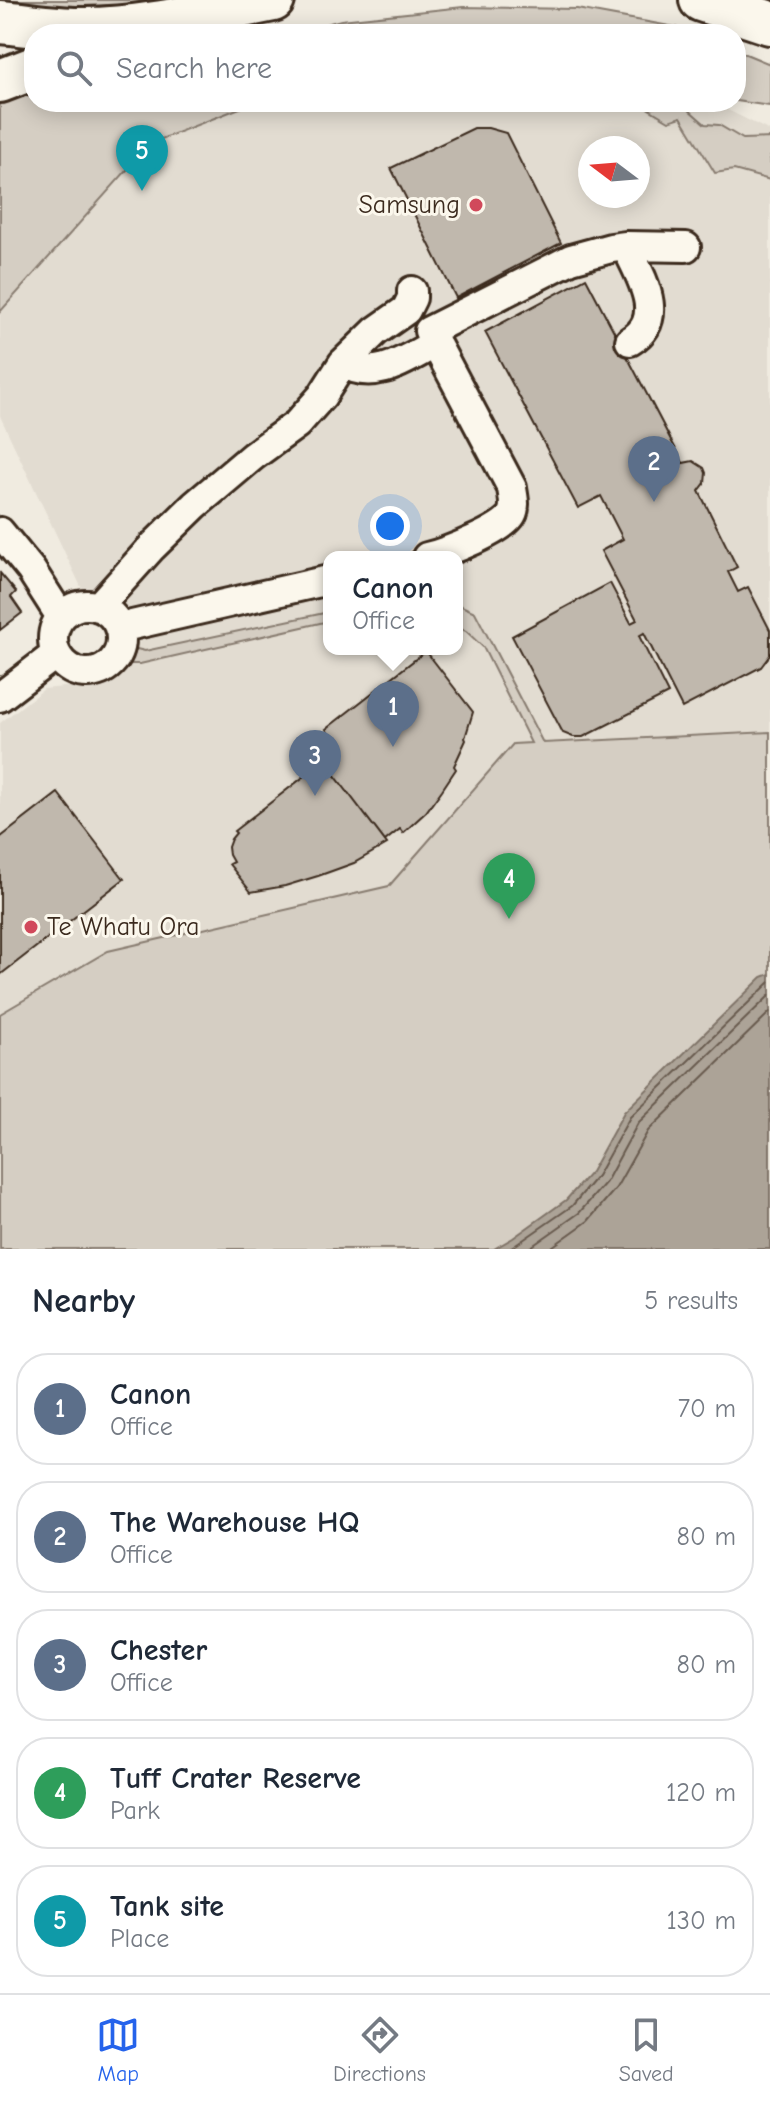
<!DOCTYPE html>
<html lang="en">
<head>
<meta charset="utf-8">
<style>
	body { margin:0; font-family:"Comic Neue",sans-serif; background:#f2f2f3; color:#1f2937 }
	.compass { position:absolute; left:578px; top:136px; width:72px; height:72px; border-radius:50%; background:#fff; box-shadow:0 4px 20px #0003; rotate:286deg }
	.you { position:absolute; left:390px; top:526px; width:28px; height:28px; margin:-20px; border:6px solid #fff; border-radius:50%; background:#1a73e8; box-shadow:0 0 0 12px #1a73e833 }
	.badge { display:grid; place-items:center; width:52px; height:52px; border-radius:50%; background:#2563eb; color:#fff; font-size:26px; font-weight:700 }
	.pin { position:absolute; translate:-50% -66px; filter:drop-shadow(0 2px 4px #0008) }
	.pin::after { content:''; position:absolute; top:42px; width:28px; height:24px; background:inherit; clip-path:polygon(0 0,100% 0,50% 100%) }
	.popup { position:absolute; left:323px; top:551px; width:140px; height:104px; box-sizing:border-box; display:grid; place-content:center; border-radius:16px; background:#fff; filter:drop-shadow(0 2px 6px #0005); font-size:26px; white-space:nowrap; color:#747a83 }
	.popup b { font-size:30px; color:#1f2937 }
	.popup::after { content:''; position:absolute; left:50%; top:100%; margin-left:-16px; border:16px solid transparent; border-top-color:#fff }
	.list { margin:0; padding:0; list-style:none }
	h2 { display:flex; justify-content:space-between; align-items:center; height:104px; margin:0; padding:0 32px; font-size:34px }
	h2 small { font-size:26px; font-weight:400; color:#747a83 }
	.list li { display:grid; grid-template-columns:52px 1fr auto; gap:24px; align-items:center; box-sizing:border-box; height:112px; margin:0 16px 16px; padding:0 16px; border:2px solid #e0e1e3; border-radius:32px }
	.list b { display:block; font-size:30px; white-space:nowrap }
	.list p { margin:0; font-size:26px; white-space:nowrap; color:#747a83 }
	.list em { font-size:26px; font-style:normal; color:#747a83 }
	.icon { flex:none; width:44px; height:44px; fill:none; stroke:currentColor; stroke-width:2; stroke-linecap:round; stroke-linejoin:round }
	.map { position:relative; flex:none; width:770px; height:1249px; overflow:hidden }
	.search { position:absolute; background:#fff; box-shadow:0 4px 20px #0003; left:24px; right:24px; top:24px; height:88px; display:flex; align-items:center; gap:20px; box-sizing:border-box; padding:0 28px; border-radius:32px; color:#747a83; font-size:30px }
	.sheet { height:744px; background:#fff }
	nav { display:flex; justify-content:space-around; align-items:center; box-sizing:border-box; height:112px; border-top:2px solid #e0e1e3; background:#fff; font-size:22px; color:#747a83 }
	nav a { display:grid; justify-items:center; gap:4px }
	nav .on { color:#2563eb }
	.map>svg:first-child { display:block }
</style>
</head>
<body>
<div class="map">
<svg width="770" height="1249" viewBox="0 0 770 1249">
	<rect width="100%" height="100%" fill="#f0ebe0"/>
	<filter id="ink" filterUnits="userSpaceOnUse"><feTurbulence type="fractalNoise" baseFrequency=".0125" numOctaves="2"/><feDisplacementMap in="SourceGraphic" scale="16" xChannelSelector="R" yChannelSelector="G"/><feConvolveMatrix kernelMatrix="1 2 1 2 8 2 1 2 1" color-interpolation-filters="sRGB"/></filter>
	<g filter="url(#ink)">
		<path fill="#e2dcd1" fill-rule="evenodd" d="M 255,102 L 712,102 L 770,131 L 770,732 L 543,743 L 475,613 L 457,604 L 457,557 L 329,557 L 329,612 L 144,651 L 128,647 L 131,637 L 125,615 L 111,600 L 97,592 L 83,591 L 0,416 L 0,312 L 151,143 ZM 590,148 L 638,148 L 638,196 L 590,196 Z
			M 329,621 L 329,649 L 457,649 L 457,627 L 466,631 L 483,647 L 532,744 L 513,744 L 389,886 L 108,951 L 0,1014 L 0,723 L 44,689 L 94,684 L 112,676 L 123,664 L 140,664 Z"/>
		<path fill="#d5cec3" stroke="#887c70" stroke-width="2" d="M 9,0 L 166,0 L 117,9 L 63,12 Z
			M 463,7 L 577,9 L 675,27 L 694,34 L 288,34 L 341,20 Z
			M 736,50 L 770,64 L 770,106 L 736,101 Z
			M 34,84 L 34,102 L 255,102 L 151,143 L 0,312 L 0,103 L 9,94 Z
			M 671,102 L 680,102 L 705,124 L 719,125 L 743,139 L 770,138 L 770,180 L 734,170 L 715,173 L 681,117 L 669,121 L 649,109 Z
			M 457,604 L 475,612 L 543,743 L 770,732 L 770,1096 L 587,1249 L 0,1249 L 0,1014 L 108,951 L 389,886 L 513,744 L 531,743 L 483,647 L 466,631 L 457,627 Z
			M 329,612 L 329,621 L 140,664 L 123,664 L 128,647 L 145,651 Z"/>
		<path fill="#aca397" stroke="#7f7367" stroke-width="2" d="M 770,974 L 770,1249 L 494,1249 L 513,1238 L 566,1200 L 591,1172 L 624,1112 L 762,977 Z"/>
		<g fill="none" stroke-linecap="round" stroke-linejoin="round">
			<path stroke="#685a4e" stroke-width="2" d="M 510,1249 L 572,1206 L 597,1176 L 630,1117 L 770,982
				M 528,1249 L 579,1213 L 606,1182 L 638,1123 L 770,995
				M 549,1249 L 588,1221 L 616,1188 L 648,1131 L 770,1012"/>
		</g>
		<path fill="#c0b8ad" stroke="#3b2a1e" stroke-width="2" d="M 474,128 L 488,128 L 506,133 L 561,243 L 456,298 L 391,168 Z
			M 586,278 L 683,463 L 693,461 L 704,468 L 706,473 L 705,483 L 699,491 L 737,567 L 728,572 L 738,592 L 748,587 L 770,630 L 770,655 L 761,667 L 682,708 L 644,633 L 639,636 L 668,694 L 583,737 L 573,737 L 563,733 L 512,636 L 610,583 L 631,623 L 637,620 L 601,551 L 623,539 L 601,496 L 578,508 L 485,332 Z
			M 0,573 L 16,592 L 11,597 L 22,613 L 0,630 Z
			M 426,651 L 473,712 L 465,738 L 466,740 L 454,766 L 456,769 L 442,790 L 426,812 L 403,833 L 400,829 L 385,841 L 324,761 L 322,755 L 322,744 L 329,735 L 326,729 Z
			M 324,761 L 387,844 L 354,863 L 318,876 L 285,886 L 251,892 L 229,864 L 233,862 L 229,855 L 228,847 L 231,839 L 236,833 L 234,831 Z
			M 58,793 L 124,879 L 0,975 L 0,835 L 1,837 Z"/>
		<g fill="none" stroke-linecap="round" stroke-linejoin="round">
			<g stroke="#3b2a1e" stroke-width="34">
				<path id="minor" d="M 626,246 C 640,276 668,318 630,341
					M 343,363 C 375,383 408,358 436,343
					M 0,532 L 31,570 L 61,617
					M 427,557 C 445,553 505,530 512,514 C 516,506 513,496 512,488 L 429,331 L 571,259 L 611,248 L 626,246 L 686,247
					M53 639a34 34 0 1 1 68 0a34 34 0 1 1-68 0Z
					M 98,607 L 152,547 L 195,505 L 253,456 L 297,424 L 322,396 L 343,363 L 376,331 L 406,310 L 412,298 L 412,291
					M 119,628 L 329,580
					M 0,697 L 56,654"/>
			</g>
			<g stroke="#3b2a1e" stroke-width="48">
				<path id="highway" d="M 701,0 L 770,23
					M 0,22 C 26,24 53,29 79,29 C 145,30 210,12 273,0
					M 0,81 L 34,68"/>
			</g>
			<use href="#minor" stroke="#fbf7ec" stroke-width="28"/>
			<use href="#highway" stroke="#fbf7ec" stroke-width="42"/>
		</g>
	</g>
	<g fill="#d1495b" stroke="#fbf7ec" stroke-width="3">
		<circle cx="476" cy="205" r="8"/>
		<circle cx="31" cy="927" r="8"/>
	</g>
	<g text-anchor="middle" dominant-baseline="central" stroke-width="6" stroke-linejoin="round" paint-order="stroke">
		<g font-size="26" fill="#3b2a1e" stroke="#fbf7ec" text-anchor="end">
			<text x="460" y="205">Samsung</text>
			<text x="47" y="927" text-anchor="start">Te Whatu Ora</text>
		</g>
	</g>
</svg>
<svg class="compass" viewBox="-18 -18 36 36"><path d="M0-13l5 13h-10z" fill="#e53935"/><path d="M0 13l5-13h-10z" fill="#747a83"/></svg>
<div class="you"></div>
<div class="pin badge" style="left:393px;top:747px;background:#5c6f8a">1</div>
<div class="popup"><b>Canon</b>Office</div>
<div class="pin badge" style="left:654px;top:502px;background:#5c6f8a">2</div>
<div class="pin badge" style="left:315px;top:796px;background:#5c6f8a">3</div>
<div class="pin badge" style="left:509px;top:919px;background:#2e9e5b">4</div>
<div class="pin badge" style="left:142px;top:191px;background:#0f9aa8">5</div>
<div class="search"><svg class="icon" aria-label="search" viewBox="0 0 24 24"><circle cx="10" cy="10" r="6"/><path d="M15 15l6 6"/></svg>Search here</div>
</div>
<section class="sheet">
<h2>Nearby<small>5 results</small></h2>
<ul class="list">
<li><span class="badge" style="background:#5c6f8a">1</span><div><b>Canon</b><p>Office</p></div><em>70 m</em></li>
<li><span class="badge" style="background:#5c6f8a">2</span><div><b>The Warehouse HQ</b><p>Office</p></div><em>80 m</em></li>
<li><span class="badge" style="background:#5c6f8a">3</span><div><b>Chester</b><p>Office</p></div><em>80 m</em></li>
<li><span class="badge" style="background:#2e9e5b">4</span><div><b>Tuff Crater Reserve</b><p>Park</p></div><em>120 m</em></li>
<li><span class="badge" style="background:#0f9aa8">5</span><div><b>Tank site</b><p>Place</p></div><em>130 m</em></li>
</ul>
</section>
<nav>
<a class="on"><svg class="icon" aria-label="map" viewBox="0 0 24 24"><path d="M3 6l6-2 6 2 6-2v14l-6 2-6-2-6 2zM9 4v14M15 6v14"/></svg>Map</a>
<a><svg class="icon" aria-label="directions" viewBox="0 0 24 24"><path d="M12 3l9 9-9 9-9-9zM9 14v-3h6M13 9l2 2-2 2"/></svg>Directions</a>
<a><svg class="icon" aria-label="saved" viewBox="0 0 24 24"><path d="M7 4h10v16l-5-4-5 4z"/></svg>Saved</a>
</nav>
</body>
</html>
